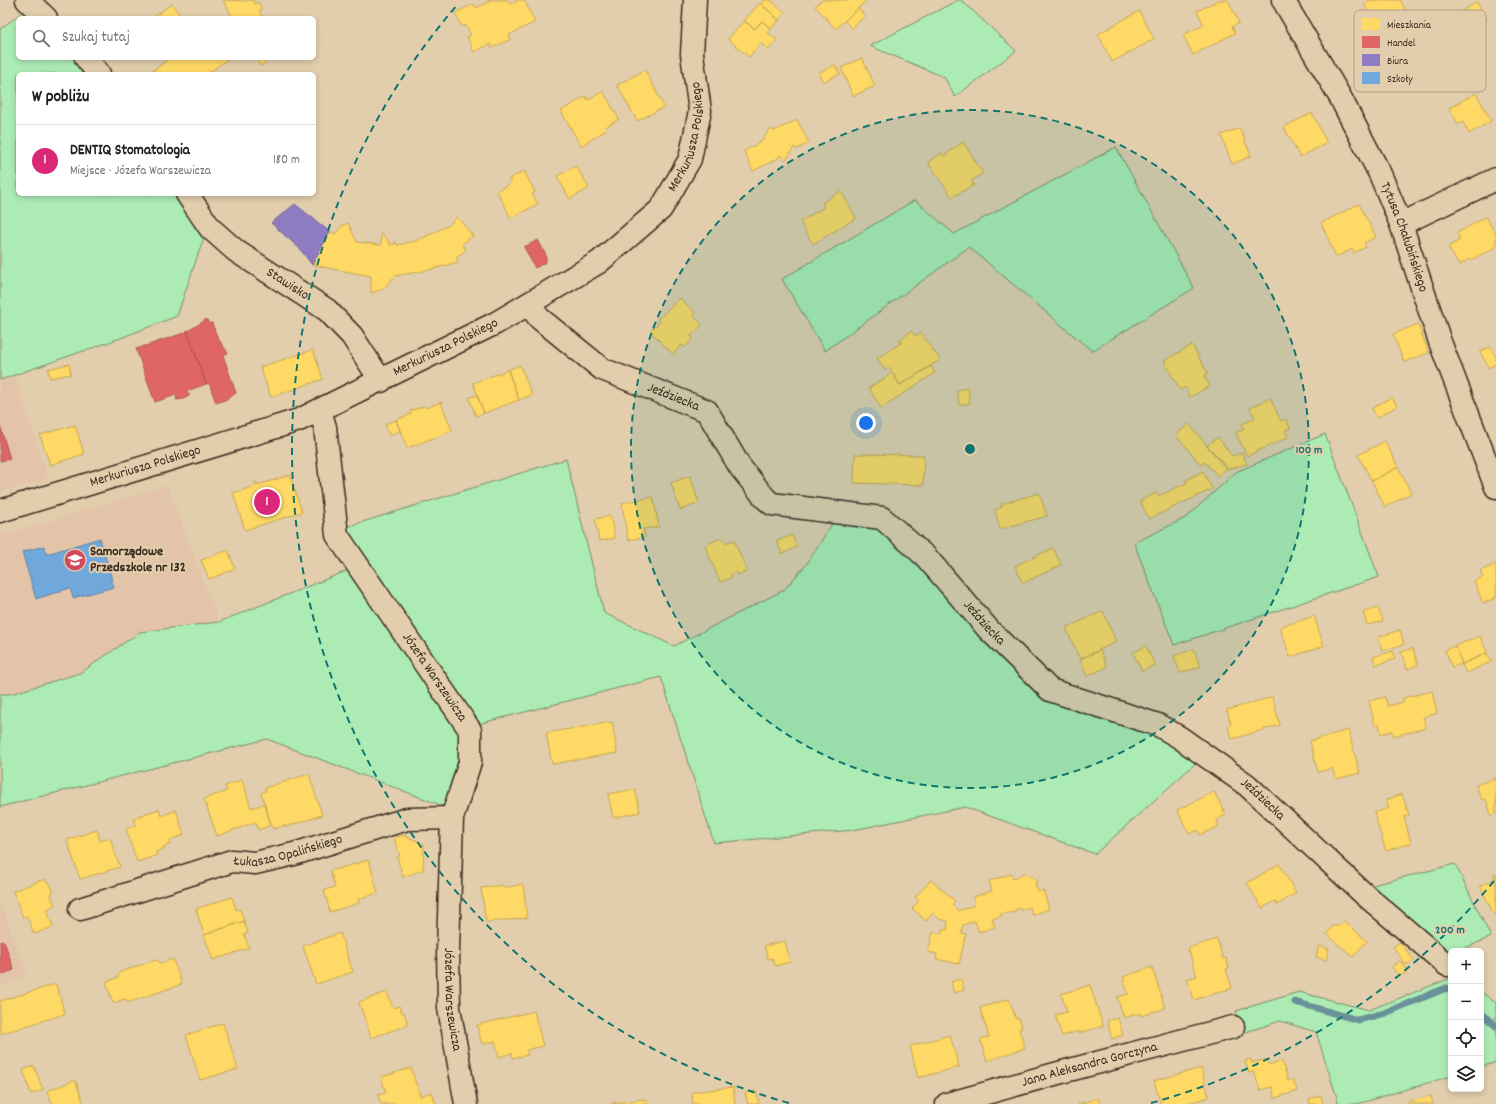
<!DOCTYPE html>
<html lang="pl">
<head>
<meta charset="utf-8">
<style>
	body { margin:0; font-family:Dekko,sans-serif; background:#f6f6f6; color:#202124 }
	.controls { position:absolute; right:12px; bottom:12px; display:grid; overflow:hidden; border-radius:6px; box-shadow:0 2px 6px #0003 }
	.controls button { width:36px; height:36px; display:grid; place-items:center; padding:0; border:0; border-bottom:1px solid #e0e0e0; background:#fff; color:#202124; font:20px sans-serif }
	.you { position:absolute; left:866px; top:423px; width:14px; height:14px; margin:-10px; border:3px solid #fff; border-radius:50%; background:#1a73e8; box-shadow:0 0 0 6px #1a73e833 }
	.badge { display:grid; place-items:center; width:26px; height:26px; border-radius:50%; background:#db2777; color:#fff; font-size:13px; font-weight:700 }
	.pin { position:absolute; translate:-50% -50%; border:2px solid #fff; box-shadow:0 1px 4px #0006 }
	.list { margin:0; padding:0; list-style:none }
	h2 { display:flex; justify-content:space-between; align-items:center; height:52px; margin:0; padding:0 16px; font-size:17px }
	h2 small { font-size:13px; font-weight:400; color:#757577 }
	.list li { display:grid; grid-template-columns:26px 1fr auto; gap:12px; align-items:center; box-sizing:border-box; height:72px; padding:0 16px; border-top:1px solid #e0e0e0 }
	.list b { display:block; font-size:15px; white-space:nowrap }
	.list p { margin:0; font-size:13px; white-space:nowrap; color:#757577 }
	.list em { font-size:13px; font-style:normal; color:#757577 }
	.icon { flex:none; width:22px; height:22px; fill:none; stroke:currentColor; stroke-width:2; stroke-linecap:round; stroke-linejoin:round }
	.map { position:relative; flex:none; width:1496px; height:1104px; overflow:hidden }
	.search { position:absolute; background:#fff; box-shadow:0 2px 6px #0003; left:16px; top:16px; width:300px; height:44px; display:flex; align-items:center; gap:10px; box-sizing:border-box; padding:0 14px; border-radius:6px; color:#757577; font-size:15px }
	.panel { position:absolute; background:#fff; box-shadow:0 2px 6px #0003; left:16px; top:72px; width:300px; height:124px; border-radius:6px }
	.map>svg:first-child { display:block }
</style>
</head>
<body>
<div class="map">
<svg width="1496" height="1104" viewBox="0 0 1496 1104">
	<rect width="100%" height="100%" fill="#e2ceac"/>
	<filter id="ink" filterUnits="userSpaceOnUse"><feTurbulence type="fractalNoise" baseFrequency=".025" numOctaves="2"/><feDisplacementMap in="SourceGraphic" scale="8" xChannelSelector="R" yChannelSelector="G"/><feConvolveMatrix kernelMatrix="1 2 1 2 8 2 1 2 1" color-interpolation-filters="sRGB"/></filter>
	<g filter="url(#ink)">
		<path fill="#e3c4a9" d="M 15,375 L 48,479 L 0,492 L 0,380 Z
			M 167,485 L 219,622 L 140,632 L 80,673 L 11,694 L 0,694 L 0,536 Z
			M 0,900 L 27,977 L 0,986 Z"/>
		<path fill="#acecb4" stroke="#748b69" d="M 958,0 L 961,0 L 1016,51 L 955,97 L 944,77 L 870,46 Z
			M 27,9 L 36,18 L 18,18 L 18,58 L 74,58 L 87,74 L 18,74 L 18,194 L 175,194 L 204,237 L 177,316 L 118,339 L 0,380 L 0,29 Z
			M 1116,147 L 1194,288 L 1092,351 L 969,247 L 825,351 L 782,279 L 915,200 L 954,234 Z
			M 1325,434 L 1379,577 L 1174,645 L 1134,543 L 1187,517 L 1236,472 Z
			M 566,459 L 604,613 L 674,646 L 784,590 L 806,565 L 837,516 L 878,524 L 894,534 L 1042,698 L 1126,718 L 1199,760 L 1095,854 L 965,807 L 853,830 L 714,843 L 661,677 L 478,724 L 343,528 Z
			M 349,570 L 461,737 L 463,754 L 451,809 L 267,739 L 0,807 L 0,694 L 11,694 L 80,673 L 140,632 L 219,622 Z
			M 1455,864 L 1491,937 L 1458,951 L 1451,951 L 1451,954 L 1369,886 Z
			M 1451,978 L 1451,1076 L 1357,1104 L 1339,1104 L 1316,1032 L 1280,1021 L 1243,1033 L 1236,1011 L 1299,992 L 1369,1010 Z
			M 1481,992 L 1496,1003 L 1496,1062 L 1481,1067 Z"/>
		<path fill="#ffd966" stroke="#c4a450" d="M 223,0 L 243,1 L 253,0 L 255,4 L 258,2 L 262,9 L 259,11 L 263,18 L 233,18 Z
			M 488,0 L 508,0 L 510,4 L 519,0 L 524,0 L 535,22 L 509,35 L 511,39 L 492,48 L 490,44 L 474,52 L 467,37 L 471,35 L 466,25 L 462,27 L 455,13 L 474,4 L 476,8 L 489,2 Z
			M 765,0 L 770,0 L 785,13 L 779,20 L 761,4 Z
			M 822,0 L 867,0 L 836,29 L 815,6 Z
			M 1219,0 L 1228,0 L 1239,23 L 1232,27 L 1235,33 L 1193,55 L 1183,35 L 1204,25 L 1197,11 Z
			M 1371,0 L 1400,0 L 1416,30 L 1386,46 L 1378,31 L 1372,33 L 1367,23 L 1372,20 L 1364,4 Z
			M 1477,2 L 1487,20 L 1459,37 L 1448,19 Z
			M 760,3 L 779,20 L 771,29 L 762,21 L 755,29 L 744,21 Z
			M 172,4 L 182,18 L 152,18 Z
			M 858,8 L 865,16 L 852,28 L 845,21 Z
			M 1139,11 L 1154,39 L 1112,62 L 1098,34 Z
			M 744,21 L 755,29 L 762,21 L 771,29 L 768,33 L 777,40 L 768,50 L 761,43 L 749,57 L 728,39 Z
			M 164,58 L 227,58 L 228,59 L 207,74 L 151,74 L 150,73 L 166,61 Z
			M 256,58 L 272,58 L 260,66 Z
			M 862,58 L 875,86 L 853,96 L 841,68 Z
			M 835,65 L 840,74 L 823,82 L 818,73 Z
			M 645,70 L 664,107 L 637,121 L 617,85 Z
			M 603,91 L 619,119 L 604,128 L 606,130 L 581,146 L 561,111 L 586,96 L 588,100 Z
			M 1476,93 L 1491,121 L 1469,134 L 1463,122 L 1458,124 L 1449,108 Z
			M 1312,113 L 1327,143 L 1300,157 L 1284,127 Z
			M 797,120 L 809,143 L 797,149 L 794,147 L 786,160 L 780,155 L 777,159 L 753,171 L 744,151 L 761,142 L 770,129 L 774,131 Z
			M 1240,128 L 1251,156 L 1232,164 L 1221,135 Z
			M 963,142 L 983,173 L 971,181 L 974,185 L 952,197 L 928,162 L 942,153 L 944,156 Z
			M 576,166 L 589,188 L 570,199 L 557,176 Z
			M 524,171 L 535,192 L 532,194 L 538,204 L 511,218 L 497,191 L 511,183 L 509,179 Z
			M 841,191 L 856,218 L 813,244 L 800,222 L 824,207 L 822,203 Z
			M 1359,204 L 1376,237 L 1364,243 L 1366,247 L 1354,253 L 1352,249 L 1336,257 L 1321,223 Z
			M 457,217 L 473,236 L 462,244 L 466,250 L 456,257 L 458,262 L 429,270 L 395,276 L 383,289 L 371,293 L 371,276 L 312,265 L 330,232 L 335,234 L 342,226 L 348,223 L 357,242 L 381,245 L 381,233 L 387,239 L 390,245 L 395,244 L 395,242 L 396,242 L 397,245 L 415,241 L 425,237 L 449,225 Z
			M 1486,217 L 1496,235 L 1496,247 L 1471,260 L 1470,259 L 1459,265 L 1448,247 L 1460,240 L 1457,233 Z
			M 680,298 L 695,313 L 693,315 L 702,325 L 691,336 L 693,339 L 684,348 L 682,345 L 673,354 L 650,331 L 660,322 L 658,319 Z
			M 1418,324 L 1429,353 L 1404,362 L 1393,334 Z
			M 912,331 L 915,336 L 921,333 L 940,360 L 900,385 L 889,367 L 885,370 L 877,358 L 901,343 L 899,340 Z
			M 1192,345 L 1208,374 L 1204,376 L 1210,386 L 1190,397 L 1185,387 L 1180,390 L 1164,361 Z
			M 1490,347 L 1496,357 L 1496,364 L 1489,368 L 1480,352 Z
			M 313,350 L 323,379 L 271,397 L 260,367 Z
			M 69,364 L 71,374 L 50,378 L 48,369 Z
			M 520,365 L 532,395 L 519,400 L 508,370 Z
			M 931,366 L 935,373 L 881,408 L 869,388 L 892,373 L 900,385 Z
			M 508,370 L 519,400 L 484,413 L 473,383 Z
			M 968,388 L 970,403 L 959,405 L 957,390 Z
			M 477,395 L 484,413 L 476,416 L 469,398 Z
			M 1392,397 L 1397,406 L 1377,418 L 1372,408 Z
			M 1270,398 L 1281,421 L 1286,419 L 1290,428 L 1285,430 L 1288,437 L 1247,456 L 1236,433 L 1244,429 L 1242,424 L 1255,418 L 1250,408 Z
			M 441,402 L 452,431 L 407,448 L 396,420 L 411,414 L 410,411 L 425,406 L 426,408 Z
			M 396,420 L 400,431 L 389,435 L 385,424 Z
			M 1189,424 L 1226,469 L 1218,476 L 1205,462 L 1201,465 L 1176,435 Z
			M 75,425 L 84,454 L 50,465 L 40,435 Z
			M 1218,437 L 1232,456 L 1242,453 L 1247,464 L 1228,469 L 1207,445 Z
			M 1385,441 L 1398,467 L 1372,481 L 1358,455 Z
			M 855,454 L 924,455 L 923,485 L 854,483 Z
			M 1398,467 L 1411,493 L 1385,507 L 1372,481 Z
			M 1203,471 L 1212,489 L 1149,519 L 1140,501 L 1156,493 L 1158,496 L 1187,483 L 1186,480 Z
			M 290,475 L 302,512 L 245,530 L 233,493 L 256,486 L 255,482 L 257,482 L 258,485 Z
			M 690,476 L 699,503 L 680,510 L 671,483 Z
			M 1039,493 L 1047,516 L 1000,529 L 995,510 L 1002,507 L 1001,504 Z
			M 653,497 L 659,527 L 643,529 L 645,537 L 628,540 L 622,503 Z
			M 610,516 L 615,538 L 599,541 L 595,519 Z
			M 792,535 L 797,547 L 782,554 L 777,541 Z
			M 722,538 L 724,543 L 734,540 L 747,571 L 738,575 L 737,572 L 730,575 L 732,577 L 720,582 L 705,546 L 712,542 Z
			M 1053,548 L 1061,565 L 1023,583 L 1015,566 Z
			M 228,550 L 235,569 L 209,579 L 201,560 Z
			M 1496,564 L 1496,598 L 1483,603 L 1474,581 L 1483,577 L 1480,571 Z
			M 1378,608 L 1383,621 L 1367,625 L 1363,612 Z
			M 1103,611 L 1116,642 L 1080,659 L 1066,628 Z
			M 1314,616 L 1324,646 L 1290,657 L 1280,627 Z
			M 1400,630 L 1404,644 L 1382,651 L 1378,637 Z
			M 1480,636 L 1487,653 L 1462,664 L 1455,646 Z
			M 1146,646 L 1155,665 L 1142,671 L 1133,653 Z
			M 1455,646 L 1462,664 L 1452,667 L 1445,650 Z
			M 1413,648 L 1418,665 L 1407,669 L 1401,652 Z
			M 1194,649 L 1200,667 L 1180,673 L 1174,656 Z
			M 1100,650 L 1107,667 L 1087,676 L 1080,659 Z
			M 1393,651 L 1395,659 L 1376,665 L 1373,657 Z
			M 1487,653 L 1491,662 L 1466,673 L 1462,664 Z
			M 1432,691 L 1437,713 L 1423,717 L 1426,728 L 1394,736 L 1392,731 L 1381,734 L 1379,724 L 1375,725 L 1369,701 L 1385,697 L 1388,706 L 1404,702 L 1403,698 Z
			M 1272,697 L 1280,725 L 1232,739 L 1228,726 L 1231,725 L 1227,710 Z
			M 612,722 L 617,753 L 552,764 L 546,733 Z
			M 1348,730 L 1360,773 L 1336,779 L 1332,768 L 1318,772 L 1310,741 Z
			M 309,774 L 322,815 L 286,827 L 285,825 L 273,829 L 261,793 L 266,791 L 265,788 Z
			M 1496,778 L 1496,814 L 1491,815 L 1486,799 L 1482,800 L 1476,785 Z
			M 242,780 L 251,808 L 264,804 L 271,825 L 258,830 L 256,822 L 217,836 L 204,799 L 227,791 L 225,786 Z
			M 635,789 L 640,812 L 613,818 L 608,794 Z
			M 1214,792 L 1226,815 L 1216,820 L 1219,826 L 1200,835 L 1198,830 L 1189,834 L 1177,810 Z
			M 1402,794 L 1409,815 L 1404,817 L 1411,843 L 1386,851 L 1374,813 L 1389,808 L 1386,800 Z
			M 159,809 L 161,816 L 176,810 L 184,835 L 170,840 L 171,844 L 163,847 L 164,849 L 156,852 L 157,855 L 137,862 L 126,829 L 136,825 L 133,818 Z
			M 97,830 L 100,841 L 110,838 L 120,867 L 80,879 L 67,840 Z
			M 403,835 L 424,844 L 423,870 L 403,877 L 397,857 L 400,856 L 394,838 Z
			M 369,860 L 378,893 L 358,899 L 359,903 L 330,912 L 324,890 L 335,887 L 330,871 Z
			M 1279,864 L 1296,893 L 1277,905 L 1275,901 L 1262,908 L 1247,883 Z
			M 1024,873 L 1036,879 L 1037,883 L 1035,883 L 1038,892 L 1043,890 L 1049,909 L 1033,915 L 1030,907 L 1021,910 L 1020,908 L 1015,910 L 1015,912 L 1001,914 L 1002,916 L 992,919 L 995,927 L 979,932 L 975,921 L 963,925 L 961,933 L 966,934 L 959,964 L 936,959 L 937,954 L 928,952 L 933,932 L 941,934 L 942,929 L 947,930 L 948,921 L 939,919 L 933,913 L 926,921 L 912,908 L 919,901 L 915,897 L 931,880 L 955,901 L 952,905 L 958,911 L 975,905 L 973,897 L 992,891 L 989,881 L 1011,874 L 1013,879 L 1021,876 L 1021,874 Z
			M 1496,874 L 1496,914 L 1494,915 L 1480,886 L 1495,879 L 1493,875 Z
			M 45,879 L 46,882 L 50,884 L 53,891 L 51,896 L 55,905 L 47,909 L 53,927 L 34,934 L 27,916 L 23,918 L 13,891 Z
			M 523,884 L 527,918 L 486,922 L 481,888 L 503,885 L 503,888 Z
			M 232,897 L 236,910 L 240,909 L 244,921 L 204,935 L 196,909 Z
			M 244,921 L 248,933 L 244,934 L 249,948 L 213,960 L 204,935 Z
			M 1344,921 L 1367,941 L 1353,957 L 1327,934 L 1333,926 L 1339,926 Z
			M 340,933 L 353,972 L 316,984 L 303,946 Z
			M 1217,939 L 1223,959 L 1226,958 L 1229,968 L 1226,969 L 1232,988 L 1194,1000 L 1187,979 L 1197,976 L 1188,948 Z
			M 785,941 L 790,962 L 775,966 L 772,958 L 768,959 L 764,946 Z
			M 1400,942 L 1414,960 L 1406,965 L 1393,947 Z
			M 1319,946 L 1329,949 L 1326,960 L 1316,957 Z
			M 173,959 L 182,984 L 130,1002 L 125,999 L 113,1003 L 106,982 L 117,978 L 120,972 L 156,960 L 161,963 Z
			M 1400,961 L 1408,971 L 1399,977 L 1392,967 Z
			M 1152,967 L 1165,1008 L 1141,1016 L 1140,1013 L 1124,1018 L 1117,997 L 1128,994 L 1123,977 Z
			M 961,979 L 964,990 L 954,993 L 951,982 Z
			M 56,984 L 65,1014 L 0,1034 L 0,1001 Z
			M 1090,985 L 1103,1026 L 1079,1033 L 1078,1031 L 1062,1036 L 1055,1015 L 1067,1012 L 1061,994 Z
			M 387,992 L 393,1008 L 399,1006 L 402,1013 L 404,1012 L 408,1025 L 371,1038 L 359,1002 Z
			M 1009,999 L 1016,1019 L 1019,1018 L 1022,1028 L 1019,1029 L 1025,1048 L 987,1061 L 980,1039 L 989,1037 L 980,1008 Z
			M 534,1011 L 543,1046 L 526,1050 L 528,1055 L 513,1058 L 512,1053 L 499,1057 L 495,1041 L 482,1044 L 477,1025 Z
			M 1118,1018 L 1123,1035 L 1112,1039 L 1107,1021 Z
			M 223,1023 L 238,1069 L 200,1080 L 186,1035 Z
			M 950,1035 L 959,1067 L 918,1078 L 910,1046 Z
			M 1251,1059 L 1252,1063 L 1267,1059 L 1269,1065 L 1282,1061 L 1288,1081 L 1293,1079 L 1297,1091 L 1275,1098 L 1272,1087 L 1260,1090 L 1254,1072 L 1249,1073 L 1245,1061 Z
			M 34,1066 L 43,1090 L 31,1094 L 23,1070 Z
			M 411,1068 L 420,1096 L 432,1092 L 436,1104 L 381,1104 L 378,1095 L 386,1093 L 381,1077 Z
			M 1201,1068 L 1209,1097 L 1185,1104 L 1161,1104 L 1154,1081 Z
			M 75,1080 L 84,1104 L 52,1104 L 47,1091 Z
			M 733,1087 L 735,1104 L 693,1104 L 692,1092 Z
			M 756,1091 L 759,1104 L 748,1104 L 745,1093 Z
			M 1321,1095 L 1323,1104 L 1310,1104 L 1309,1099 Z
			M 1431,1096 L 1433,1104 L 1409,1104 L 1408,1102 Z
			M 1098,1098 L 1100,1104 L 1078,1104 Z
			M 647,1099 L 647,1104 L 612,1104 L 612,1103 Z"/>
		<path fill="#e06666" stroke="#ae5450" d="M 538,240 L 546,255 L 546,262 L 535,268 L 524,247 Z
			M 207,319 L 209,323 L 212,323 L 217,337 L 228,353 L 223,355 L 236,393 L 227,399 L 216,403 L 209,383 L 206,384 L 187,330 L 188,331 Z
			M 187,330 L 206,384 L 187,391 L 188,395 L 190,395 L 184,399 L 176,400 L 177,399 L 176,395 L 155,402 L 136,349 L 187,332 Z
			M 0,425 L 10,459 L 0,461 Z
			M 4,941 L 14,970 L 0,975 L 0,942 Z"/>
		<path fill="#8e7cc3" stroke="#756392" d="M 295,204 L 330,232 L 312,265 L 300,249 L 271,223 Z"/>
		<path fill="#6fa8dc" stroke="#5f82a3" d="M 100,538 L 114,587 L 73,598 L 70,588 L 36,599 L 22,552 L 44,546 L 46,553 L 47,554 Z"/>
		<g fill="none" stroke-linecap="round" stroke-linejoin="round">
			<path stroke="#6a9198" stroke-width="7" d="M 1295,1002 L 1358,1020 L 1385,1013 L 1446,988 L 1451,990
				M 1481,1013 L 1496,1026"/>
			<g stroke="#3b2a1e" stroke-width="25">
				<g id="minor">
					<path d="M 27,0 L 46,18"/>
					<path id="s1" d="M 1283,0 L 1339,95 L 1380,174 L 1401,224 L 1440,342 L 1496,487"/>
					<path d="M 86,58 L 99,74"/>
					<path id="s2" d="M 187,194 L 210,228 L 236,251 L 327,310 L 352,336 L 381,381"/>
					<path d="M 1401,224 L 1496,179"/>
					<path id="s3" d="M 529,304 L 539,318 L 602,369 L 707,411 L 740,467 L 765,498 L 772,504 L 882,518 L 926,557 L 989,630 L 1050,690 L 1158,725 L 1179,737 L 1247,785 L 1365,895 L 1447,965"/>
					<path id="s4" d="M 320,410 L 325,427 L 337,535 L 470,730 L 470,762 L 452,818 L 448,950 L 449,1008 L 466,1104"/>
					<path id="s5" d="M 0,511 L 299,420 L 496,323 L 599,262 L 661,209 L 690,159 L 700,111 L 692,54 L 695,0"/>
					<path id="s6" d="M 80,909 L 232,861 L 255,863 L 294,854 L 407,819 L 452,818"/>
					<path id="s7" d="M 947,1104 L 1062,1072 L 1233,1027"/>
				</g>
			</g>
			<use href="#minor" stroke="#e2ceac" stroke-width="22"/>
		</g>
	</g>
	<circle cx="970" cy="449" r="339" fill="#0f766e" fill-opacity=".12"/>
	<g fill="none" stroke="#0f766e" stroke-width="2" stroke-dasharray="7 5">
		<circle cx="970" cy="449" r="339"/>
		<path d="M1494 881A679 679 0 0 1 1151 1103M789 1103A679 679 0 0 1 458 4"/>
	</g>
	<defs>
		<g id="school-disc" transform="scale(1.15)"><circle r="9.5" fill="#d1495b" stroke="#e2ceac"/><path d="M0-5L7-2L0 1L-7-2ZM-4 1L0 2.5L4 1V4Q0 6-4 4Z" fill="#fff"/></g>
	</defs>
	<g fill-rule="evenodd">
		<use href="#school-disc" x="75" y="560"/>
	</g>
	<g text-anchor="middle" dominant-baseline="central" stroke-width="4" stroke-linejoin="round" paint-order="stroke">
		<g font-size="14" fill="#3b2a1e" stroke="#e2ceac">
			<text stroke="none"><textPath href="#s5" startOffset="812">Merkuriusza Polskiego</textPath></text>
			<text stroke="none"><textPath href="#s1" startOffset="267">Tytusa Chałubińskiego</textPath></text>
			<text stroke="none"><textPath href="#s2" startOffset="137">Stawisko</textPath></text>
			<text stroke="none"><textPath href="#s5" startOffset="476">Merkuriusza Polskiego</textPath></text>
			<text stroke="none"><textPath href="#s3" startOffset="175">Jeździecka</textPath></text>
			<text stroke="none"><textPath href="#s5" startOffset="152">Merkuriusza Polskiego</textPath></text>
			<text stroke="none"><textPath href="#s3" startOffset="583">Jeździecka</textPath></text>
			<text stroke="none"><textPath href="#s4" startOffset="299">Józefa Warszewicza</textPath></text>
			<text stroke="none"><textPath href="#s3" startOffset="919">Jeździecka</textPath></text>
			<text stroke="none"><textPath href="#s6" startOffset="217">Łukasza Opalińskiego</textPath></text>
			<text stroke="none"><textPath href="#s4" startOffset="635">Józefa Warszewicza</textPath></text>
			<text stroke="none"><textPath href="#s7" startOffset="148">Jana Aleksandra Gorczyna</textPath></text>
		</g>
		<g font-size="14" font-weight="bold" fill="#3b2a1e" stroke="#e2ceac" text-anchor="start">
			<text x="90" y="552">Samorządowe<tspan x="90" dy="16">Przedszkole nr 132</tspan></text>
		</g>
	</g>
	<rect x="1354" y="10" width="132" height="82" rx="6" fill="#e2ceac" stroke="#b09d81" stroke-width="1"/>
	<rect x="1362" y="18" width="18" height="12" fill="#ffd966"/>
	<rect x="1362" y="36" width="18" height="12" fill="#e06666"/>
	<rect x="1362" y="54" width="18" height="12" fill="#8e7cc3"/>
	<rect x="1362" y="72" width="18" height="12" fill="#6fa8dc"/>
	<g font-size="11" fill="#3b2a1e">
		<text x="1387" y="28">Mieszkania</text>
		<text x="1387" y="46">Handel</text>
		<text x="1387" y="64">Biura</text>
		<text x="1387" y="82">Szkoły</text>
	</g>
	<circle cx="970" cy="449" r="6" fill="#0f766e" stroke="#e2ceac" stroke-width="2"/>
	<g font-size="12" text-anchor="middle" font-weight="bold" fill="#0f766e" stroke="#e2ceac" stroke-width="4" stroke-linejoin="round" paint-order="stroke">
		<text x="1309" y="453">100 m</text>
		<text x="1450" y="933">200 m</text>
	</g>
</svg>
<div class="controls">
<button>+</button>
<button>−</button>
<button><svg class="icon" aria-label="locate" viewBox="0 0 24 24"><circle cx="12" cy="12" r="6"/><path d="M12 2v4M12 18v4M2 12h4M18 12h4"/></svg></button>
<button><svg class="icon" aria-label="layers" viewBox="0 0 24 24"><path d="M12 4l9 5-9 5-9-5zM3 14l9 5 9-5"/></svg></button>
</div>
<div class="you"></div>
<div class="pin badge" style="left:267px;top:502px">1</div>
<div class="search"><svg class="icon" aria-label="search" viewBox="0 0 24 24"><circle cx="10" cy="10" r="6"/><path d="M15 15l6 6"/></svg>Szukaj tutaj</div>
<section class="panel">
<h2>W pobliżu<small></small></h2>
<ul class="list">
<li><span class="badge">1</span><div><b>DENTIQ Stomatologia</b><p>Miejsce · Józefa Warszewicza</p></div><em>180 m</em></li>
</ul>
</section>
</div>
</body>
</html>
